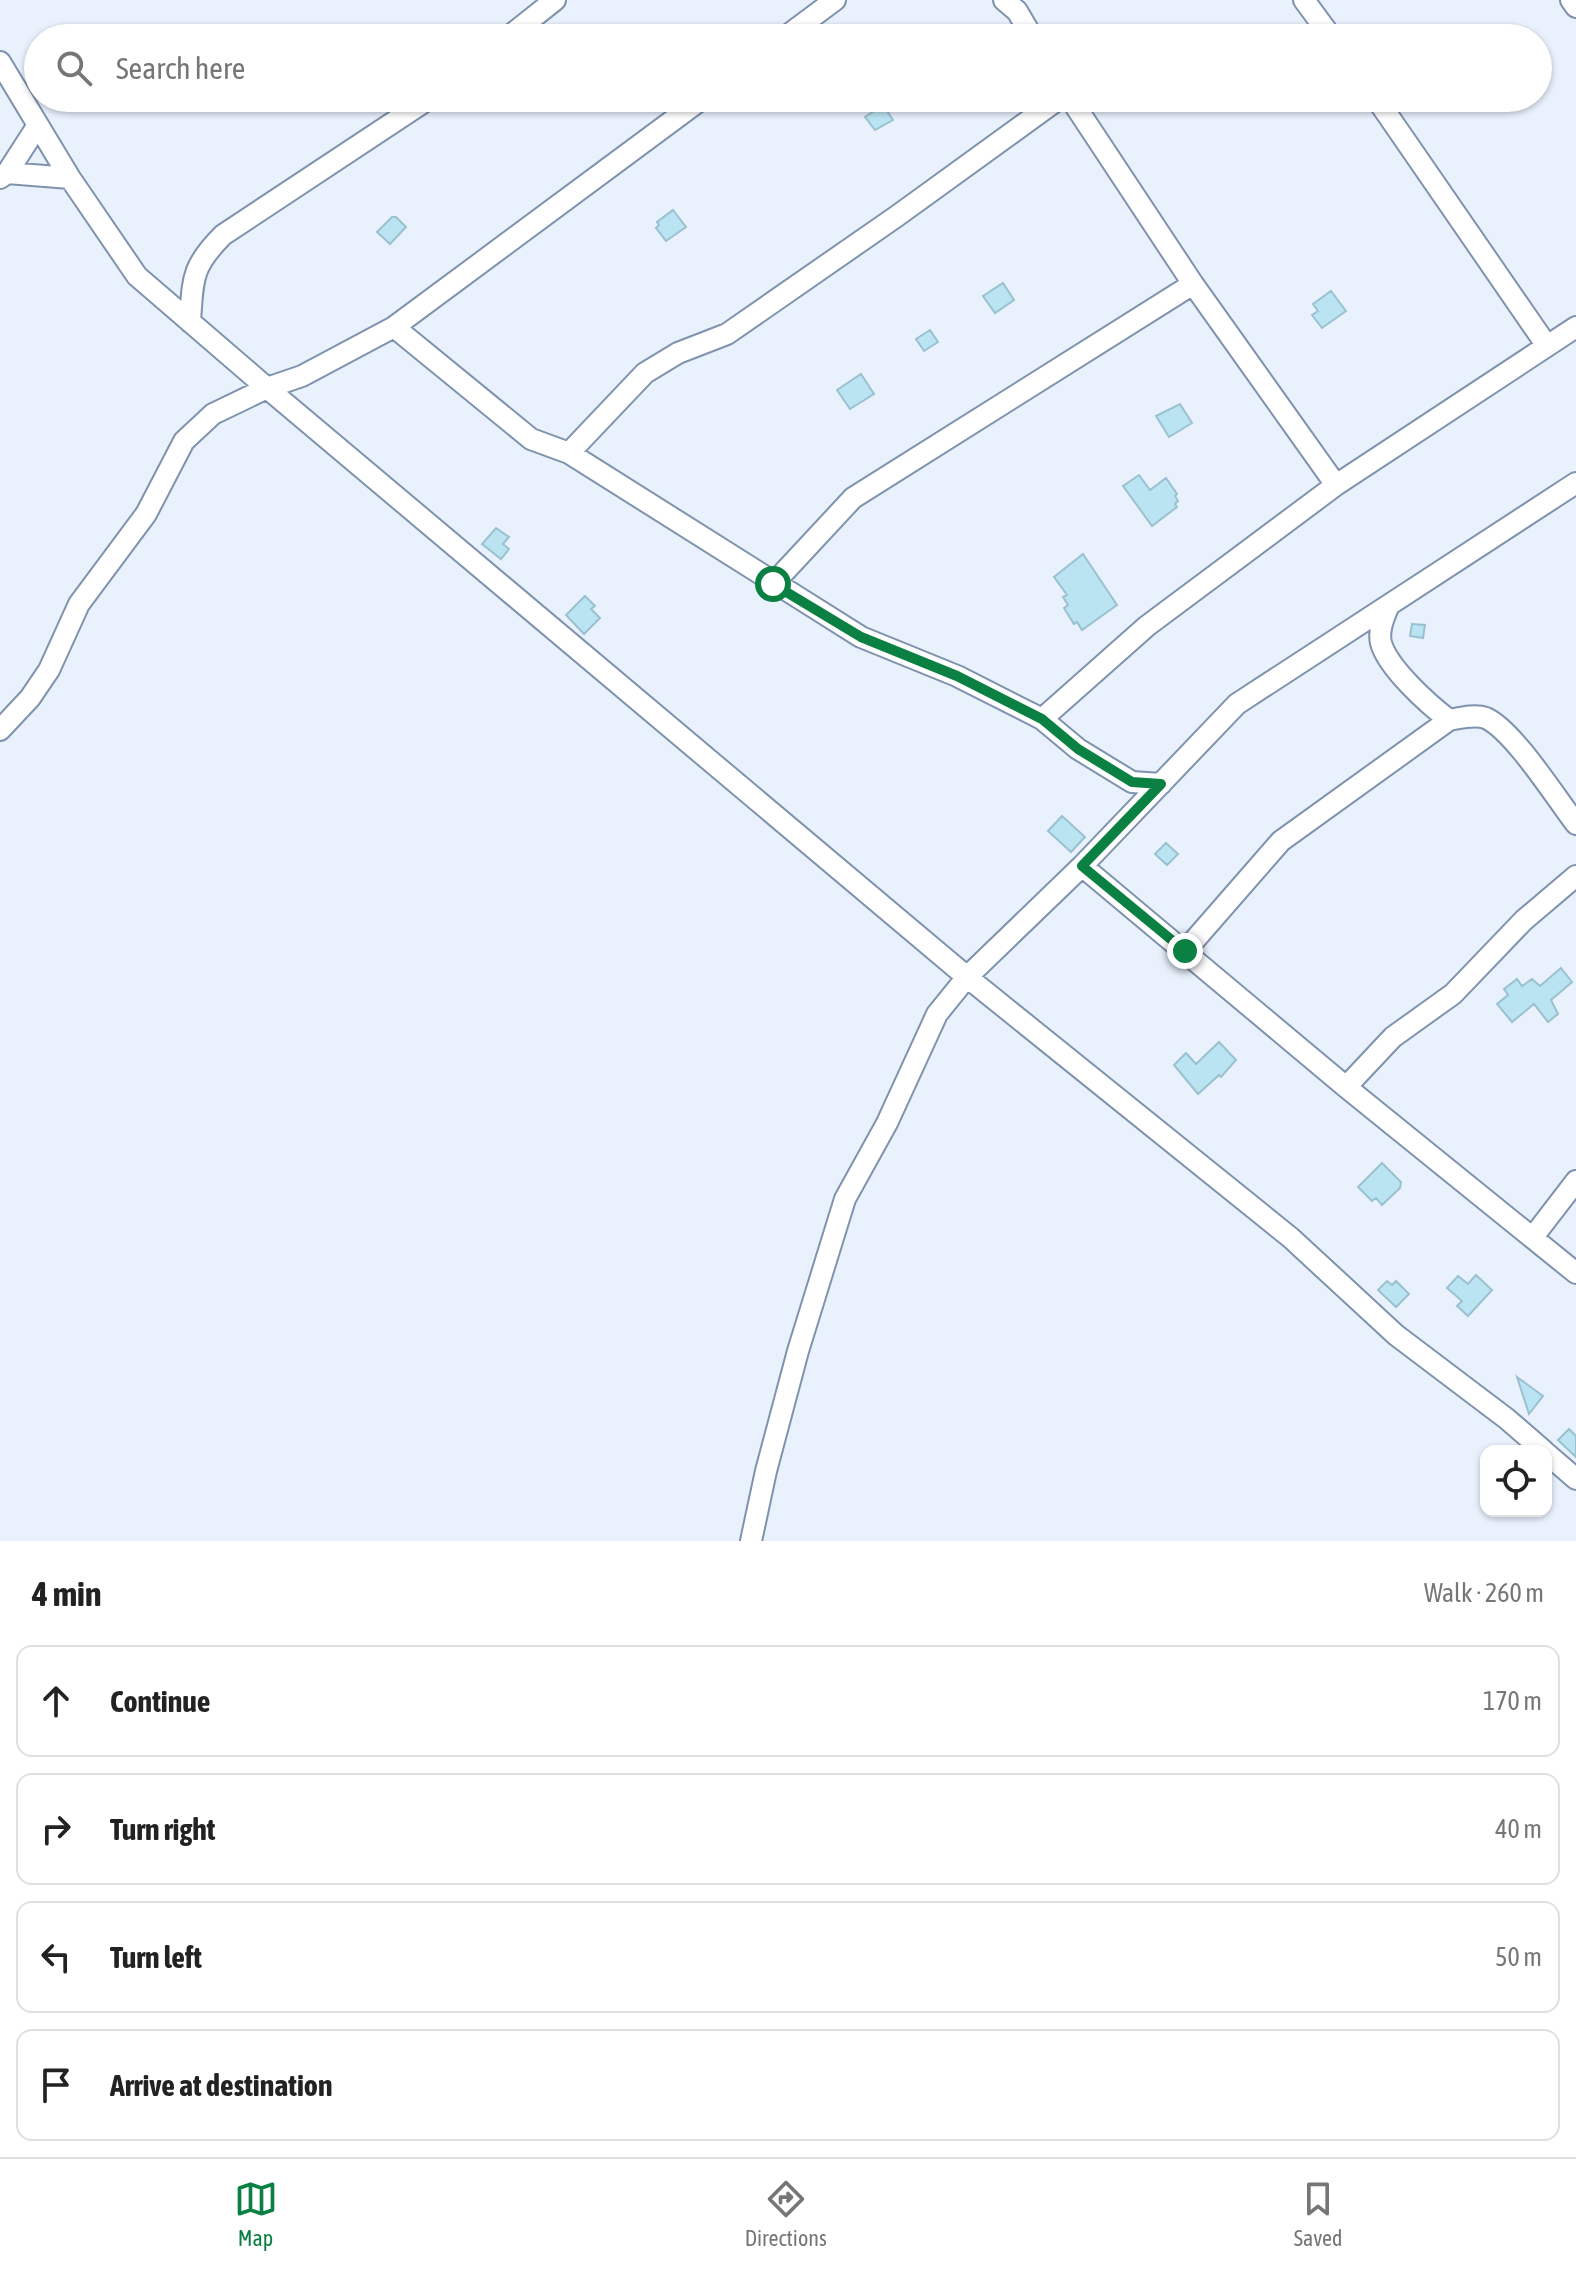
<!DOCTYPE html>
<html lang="en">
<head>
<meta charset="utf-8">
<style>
	body { margin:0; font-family:"Asap Condensed",sans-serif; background:#f6f6f6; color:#222 }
	.controls { position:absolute; right:24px; bottom:24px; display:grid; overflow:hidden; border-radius:16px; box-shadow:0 2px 6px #0004 }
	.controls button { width:72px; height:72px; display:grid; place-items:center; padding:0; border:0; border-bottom:2px solid #e0e0e0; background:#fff; color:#222; font:40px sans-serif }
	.stop { position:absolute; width:24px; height:24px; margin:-18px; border:6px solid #0b8043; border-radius:50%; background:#fff }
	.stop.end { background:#0b8043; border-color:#fff; box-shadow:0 2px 8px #0008 }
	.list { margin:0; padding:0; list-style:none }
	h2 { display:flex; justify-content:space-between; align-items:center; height:104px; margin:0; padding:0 32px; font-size:34px }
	h2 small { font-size:26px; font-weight:400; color:#767676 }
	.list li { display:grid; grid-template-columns:52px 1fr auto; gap:24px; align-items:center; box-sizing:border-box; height:112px; margin:0 16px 16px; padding:0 16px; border:2px solid #e0e0e0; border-radius:16px }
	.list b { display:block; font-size:30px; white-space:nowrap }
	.list em { font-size:26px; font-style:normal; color:#767676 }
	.icon { flex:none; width:44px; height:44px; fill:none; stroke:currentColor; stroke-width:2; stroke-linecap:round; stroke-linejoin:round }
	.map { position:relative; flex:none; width:1576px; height:1541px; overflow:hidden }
	.search { position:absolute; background:#fff; box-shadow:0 2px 6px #0004; left:24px; right:24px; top:24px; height:88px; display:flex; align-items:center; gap:20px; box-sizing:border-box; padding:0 28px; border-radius:44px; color:#767676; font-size:30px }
	.sheet { height:616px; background:#fff }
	nav { display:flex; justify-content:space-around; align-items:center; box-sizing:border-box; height:112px; border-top:2px solid #e0e0e0; background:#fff; font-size:22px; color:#767676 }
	nav a { display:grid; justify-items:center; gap:4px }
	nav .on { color:#0b8043 }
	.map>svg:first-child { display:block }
</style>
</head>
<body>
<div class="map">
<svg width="1576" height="1541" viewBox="0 0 1576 1541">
	<rect width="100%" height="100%" fill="#e9f1fd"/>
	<path fill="#bbe4f3" stroke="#9ac1d0" stroke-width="2" d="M 883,105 L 893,120 L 875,130 L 865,117 Z
		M 673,210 L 686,227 L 666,241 L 656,228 L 659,225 L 657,222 Z
		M 392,217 L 396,217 L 406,227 L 390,244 L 377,232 Z
		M 1003,283 L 1014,300 L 995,313 L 983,296 Z
		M 1331,291 L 1346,311 L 1322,328 L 1312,315 L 1318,311 L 1313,304 Z
		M 930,330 L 938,342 L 924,351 L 916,339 Z
		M 861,374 L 874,394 L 850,409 L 837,390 Z
		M 1180,404 L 1192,423 L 1169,437 L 1156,416 Z
		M 1139,475 L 1150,490 L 1166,478 L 1177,494 L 1175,496 L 1178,501 L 1175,504 L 1177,507 L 1152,526 L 1123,486 Z
		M 496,528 L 509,537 L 503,544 L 509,549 L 501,559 L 482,544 Z
		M 1083,554 L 1117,605 L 1082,630 L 1077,622 L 1074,624 L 1064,608 L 1068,605 L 1063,597 L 1067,595 L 1054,577 Z
		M 585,596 L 595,606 L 591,609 L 600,618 L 584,634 L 566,615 Z
		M 1412,624 L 1425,625 L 1423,638 L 1410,636 Z
		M 1062,816 L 1085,837 L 1071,852 L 1048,831 Z
		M 1166,843 L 1178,854 L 1167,865 L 1155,854 Z
		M 1561,968 L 1572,982 L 1551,1000 L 1558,1014 L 1548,1022 L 1534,1004 L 1512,1022 L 1497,1004 L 1508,995 L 1504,989 L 1517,979 L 1522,986 L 1532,979 L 1540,986 Z
		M 1219,1042 L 1236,1060 L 1221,1077 L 1219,1075 L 1198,1094 L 1174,1065 L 1186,1053 L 1196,1064 Z
		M 1382,1163 L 1401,1182 L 1400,1188 L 1382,1205 L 1376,1198 L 1372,1201 L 1358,1187 Z
		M 1476,1275 L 1492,1290 L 1468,1316 L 1457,1306 L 1462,1301 L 1447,1288 L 1458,1276 L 1468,1284 Z
		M 1387,1281 L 1392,1285 L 1396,1281 L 1409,1294 L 1396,1307 L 1378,1290 Z
		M 1517,1377 L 1543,1396 L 1529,1414 Z
		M 1569,1429 L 1576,1436 L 1576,1457 L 1558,1440 Z"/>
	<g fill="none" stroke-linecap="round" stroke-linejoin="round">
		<g stroke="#7f92ae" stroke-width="24">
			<path id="street" d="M 1004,0 L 1017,11 L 1033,38
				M 1304,0 L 1332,38
				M 1571,0 L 1576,7
				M 507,38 L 555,0
				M 784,38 L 835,0
				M 0,62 L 70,178 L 137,276 L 267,388 L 967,977 L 1291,1238 L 1396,1335 L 1507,1419 L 1544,1451
				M 1070,98 L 1193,284 L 1336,485
				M 1376,98 L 1547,346
				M 7,173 L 38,125
				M 0,178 L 7,173 L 70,178
				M 190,322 C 193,279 191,267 223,235 L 430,98
				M 394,327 L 531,439 L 569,453 L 861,637 L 957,676 L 1042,719 L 1078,749 L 1132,782 L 1161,784
				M 569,453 L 645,373 L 678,353 L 727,334 L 897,216 L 1060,98
				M 773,584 L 853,498 L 1193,284
				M 1389,605 C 1384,617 1378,630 1381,643 C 1388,668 1428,704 1449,720
				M 1042,719 L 1147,626 L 1336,485 L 1576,327
				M 0,730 L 30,698 L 49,670 L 79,604 L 146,514 L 184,441 L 213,414 L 267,388 L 302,376 L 394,327 L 703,98
				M 1082,866 L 1346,1087 L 1576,1273
				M 1185,951 L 1281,841 L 1449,720 C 1460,718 1475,714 1486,718 C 1514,731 1556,798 1576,824
				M 1346,1087 L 1393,1037 L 1453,994 L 1524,920 L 1576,876
				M 1533,1237 L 1576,1181
				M 1546,1453 L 1576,1479
				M 751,1541 L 766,1471 L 798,1351 L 845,1199 L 887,1123 L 937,1014 L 967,977 L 1082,866 L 1237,704 L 1576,483"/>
		</g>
		<use href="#street" stroke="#fff" stroke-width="20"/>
	</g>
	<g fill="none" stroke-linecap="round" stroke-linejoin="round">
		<path stroke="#0b8043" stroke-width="10" d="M 773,584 L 861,637 L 957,676 L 1042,719 L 1078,749 L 1132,782 L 1161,784 L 1082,866 L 1185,951"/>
	</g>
</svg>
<div class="controls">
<button><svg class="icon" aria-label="locate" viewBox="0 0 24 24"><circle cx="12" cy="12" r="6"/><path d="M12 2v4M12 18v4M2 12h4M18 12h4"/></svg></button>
</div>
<div class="stop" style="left:773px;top:584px"></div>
<div class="stop end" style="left:1185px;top:951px"></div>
<div class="search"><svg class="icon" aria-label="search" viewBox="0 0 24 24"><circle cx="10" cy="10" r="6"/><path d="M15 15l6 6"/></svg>Search here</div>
</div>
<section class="sheet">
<h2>4 min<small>Walk · 260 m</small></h2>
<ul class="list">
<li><svg class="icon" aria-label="ahead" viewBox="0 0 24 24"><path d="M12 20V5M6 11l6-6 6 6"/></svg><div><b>Continue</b></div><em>170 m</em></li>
<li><svg class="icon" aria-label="right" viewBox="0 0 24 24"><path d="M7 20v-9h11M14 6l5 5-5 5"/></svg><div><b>Turn right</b></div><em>40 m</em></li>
<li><svg class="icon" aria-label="left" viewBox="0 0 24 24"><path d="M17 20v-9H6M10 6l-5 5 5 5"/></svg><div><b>Turn left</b></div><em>50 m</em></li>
<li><svg class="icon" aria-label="arrive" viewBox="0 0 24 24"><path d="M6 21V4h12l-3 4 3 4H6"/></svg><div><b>Arrive at destination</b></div></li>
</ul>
</section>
<nav>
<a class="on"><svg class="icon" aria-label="map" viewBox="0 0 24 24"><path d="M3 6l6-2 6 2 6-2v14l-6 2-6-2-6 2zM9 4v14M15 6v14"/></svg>Map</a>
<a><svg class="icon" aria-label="directions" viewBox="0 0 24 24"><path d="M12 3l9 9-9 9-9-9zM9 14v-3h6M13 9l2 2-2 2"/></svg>Directions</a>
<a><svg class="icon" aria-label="saved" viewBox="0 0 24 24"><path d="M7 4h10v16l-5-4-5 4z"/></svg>Saved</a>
</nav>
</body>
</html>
